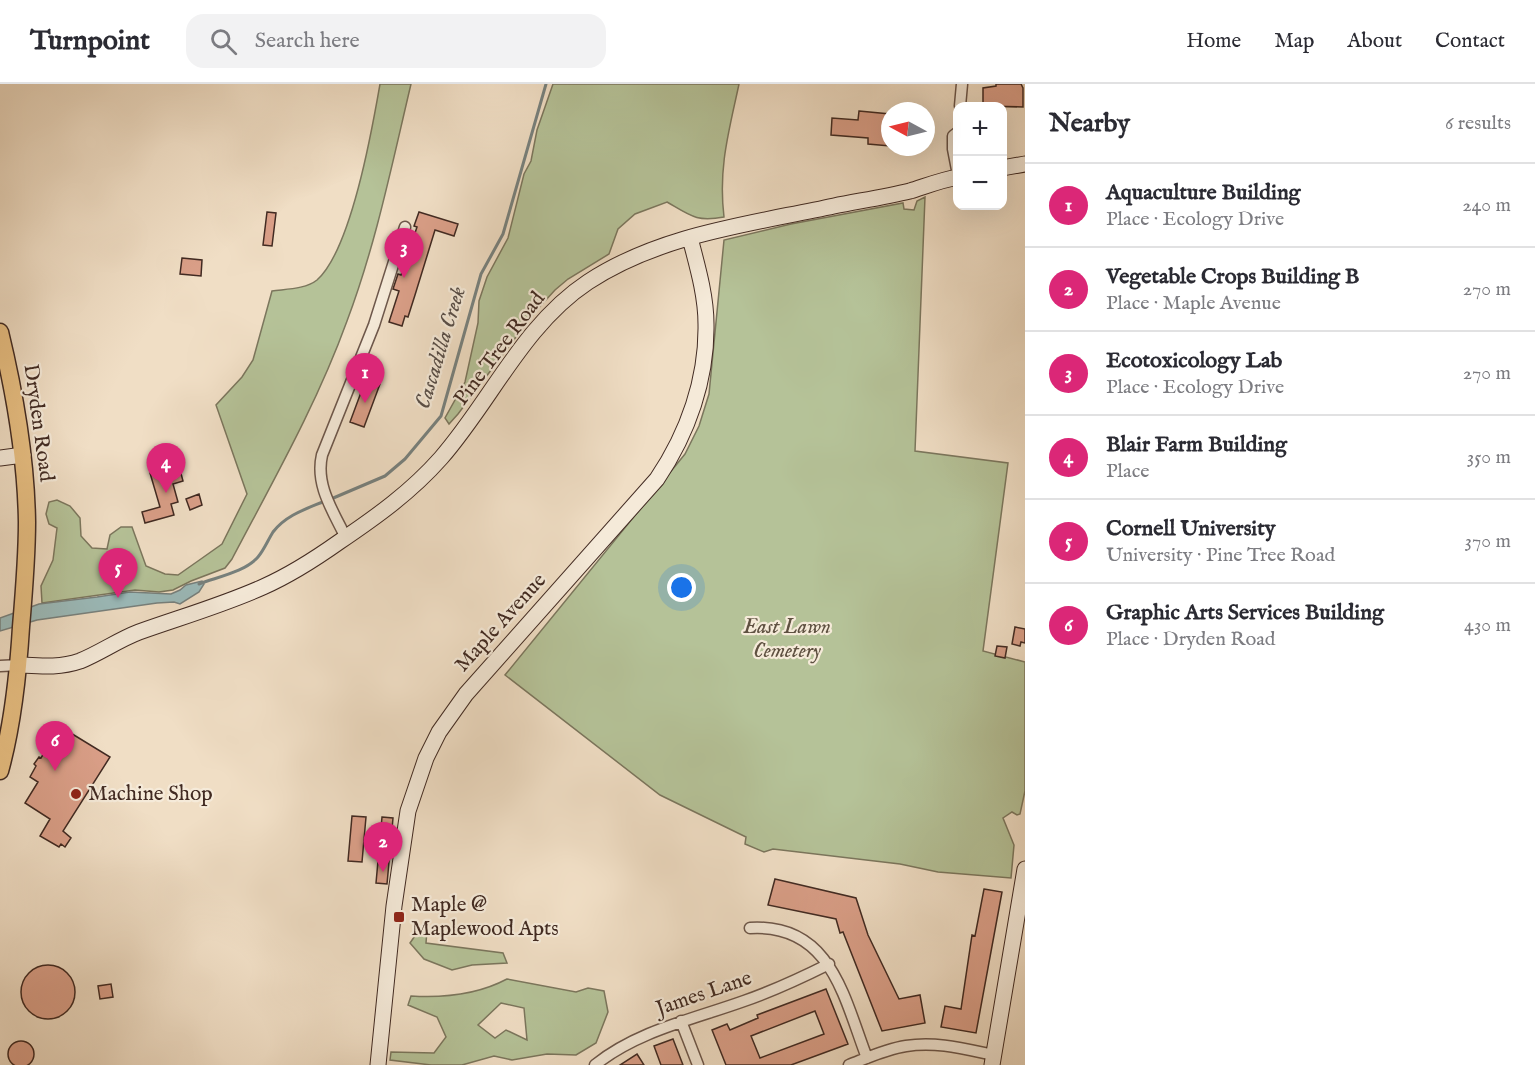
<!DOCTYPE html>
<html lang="en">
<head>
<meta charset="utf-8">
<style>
	body { margin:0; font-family:"IM FELL English",serif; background:#f2f2f3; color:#2b2b33 }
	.controls { position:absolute; right:18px; top:18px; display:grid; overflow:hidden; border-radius:12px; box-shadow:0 6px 24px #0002 }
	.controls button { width:54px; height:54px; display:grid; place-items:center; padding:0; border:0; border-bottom:2px solid #e1e1e2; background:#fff; color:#2b2b33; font:30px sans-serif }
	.compass { position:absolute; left:881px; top:18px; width:54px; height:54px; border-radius:50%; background:#fff; box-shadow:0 6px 24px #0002; rotate:277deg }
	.you { position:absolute; left:682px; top:504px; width:21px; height:21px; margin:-15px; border:4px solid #fff; border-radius:50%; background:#1a73e8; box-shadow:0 0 0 9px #1a73e833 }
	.badge { display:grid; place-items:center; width:39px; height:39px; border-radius:50%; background:#db2777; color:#fff; font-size:20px; font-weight:700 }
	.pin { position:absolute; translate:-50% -50px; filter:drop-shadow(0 2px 3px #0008) }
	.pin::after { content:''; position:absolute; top:32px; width:21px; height:18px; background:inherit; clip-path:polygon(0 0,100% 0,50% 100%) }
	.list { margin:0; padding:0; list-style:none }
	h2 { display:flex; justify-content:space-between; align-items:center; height:78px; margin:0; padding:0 24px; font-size:26px }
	h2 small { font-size:20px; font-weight:400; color:#7c7c81 }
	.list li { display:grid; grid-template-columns:39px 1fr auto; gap:18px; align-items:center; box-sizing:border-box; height:84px; padding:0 24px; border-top:2px solid #e1e1e2 }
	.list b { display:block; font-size:22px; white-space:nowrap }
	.list p { margin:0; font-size:20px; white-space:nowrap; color:#7c7c81 }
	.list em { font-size:20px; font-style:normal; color:#7c7c81 }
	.icon { flex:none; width:33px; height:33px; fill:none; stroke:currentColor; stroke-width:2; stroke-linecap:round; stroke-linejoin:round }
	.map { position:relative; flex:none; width:1025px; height:981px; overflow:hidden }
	header { display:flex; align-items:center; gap:36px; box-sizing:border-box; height:84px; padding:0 30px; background:#fff; border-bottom:2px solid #e1e1e2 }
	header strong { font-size:28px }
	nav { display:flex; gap:33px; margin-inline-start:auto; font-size:21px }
	.search { width:420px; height:54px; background:#f2f2f3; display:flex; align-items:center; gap:15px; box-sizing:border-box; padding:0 21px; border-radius:18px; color:#7c7c81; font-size:22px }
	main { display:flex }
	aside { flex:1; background:#fff }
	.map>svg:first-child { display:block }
</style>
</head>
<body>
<header>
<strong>Turnpoint</strong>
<div class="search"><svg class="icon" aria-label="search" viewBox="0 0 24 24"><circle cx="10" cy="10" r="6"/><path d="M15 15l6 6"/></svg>Search here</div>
<nav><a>Home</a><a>Map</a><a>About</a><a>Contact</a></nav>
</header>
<main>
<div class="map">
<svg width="1025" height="981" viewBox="0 0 1025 981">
	<rect width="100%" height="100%" fill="#f0dec5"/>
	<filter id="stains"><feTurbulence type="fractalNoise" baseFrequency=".00333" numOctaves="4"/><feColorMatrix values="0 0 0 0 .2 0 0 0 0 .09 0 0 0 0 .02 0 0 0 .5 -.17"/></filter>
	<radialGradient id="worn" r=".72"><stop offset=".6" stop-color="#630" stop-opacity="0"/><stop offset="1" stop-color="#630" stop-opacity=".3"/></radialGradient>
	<path fill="#b5c298" stroke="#7b765d" stroke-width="1.5" fill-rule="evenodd" d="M 380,0 L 411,0 C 392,80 376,160 347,237 C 317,320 273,397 232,475 L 225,484 L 191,497 L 173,506 L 159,508 L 135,506 L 42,519 L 41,502 L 53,476 L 57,444 L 49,440 L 46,430 L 49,418 L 57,416 L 70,422 L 80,434 L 81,452 L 92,464 L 107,465 L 110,451 L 121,443 L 132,443 L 146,482 L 165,490 L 178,491 L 198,477 L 222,460 L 247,410 L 216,321 L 242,293 L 253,276 L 272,207 C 286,205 306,205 317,196 C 351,166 372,46 380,0 Z
		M 553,0 L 739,0 C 729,47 718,84 724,133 C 696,138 691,132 667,118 L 635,130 L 618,145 L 609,170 L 568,195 L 555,206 L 534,229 L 458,330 L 449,340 L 445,334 L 465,298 L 478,239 L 479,217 L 487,193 L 508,154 L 524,90 L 531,77 L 537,46 Z
		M 925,113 L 915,367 L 1008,379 L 983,567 L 1025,578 L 1025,707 L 1020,730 L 1017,731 L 1012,728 L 1003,734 L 1014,761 L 1011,794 L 938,788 L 900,780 L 773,765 L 764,768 L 745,760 L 746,753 L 660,711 L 505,591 L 685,370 L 699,342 L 709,310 L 724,156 L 791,140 L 903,119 L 904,125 L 914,126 L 917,117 Z
		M 427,846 L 426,859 L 503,869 L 507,879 L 472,881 L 452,886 L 424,875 L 410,859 L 417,849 Z
		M 507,895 L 576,908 L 588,904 L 604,907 L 608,928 L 596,959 L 576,971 L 547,970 L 512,976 L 494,972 L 462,981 L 431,981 L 390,976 L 391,968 L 434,969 L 446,953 L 437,933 L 408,921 L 411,912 C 444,914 477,911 507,895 ZM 501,919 L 524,924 L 527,956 L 506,946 L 495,954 L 478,941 Z"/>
	<path fill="#9bbbbb" stroke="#77817e" stroke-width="1.5" d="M 202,497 L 204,500 L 199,508 L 180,520 L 174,518 L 157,519 L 37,536 L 0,547 L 0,534 L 39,520 L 97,513 L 130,508 L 171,510 L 180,506 L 186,501 Z"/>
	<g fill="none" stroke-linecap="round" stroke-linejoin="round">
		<path stroke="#77817e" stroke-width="3" d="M 331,415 L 385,392 L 405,375 L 441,332 L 481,190 L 503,150 L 546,0
			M 199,500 C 217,493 245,488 258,473 C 264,466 268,456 273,448 C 286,431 306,425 325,417"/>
	</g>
	<path fill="#da9f88" stroke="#412a22" stroke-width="1.5" fill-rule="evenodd" d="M 996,0 L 1021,0 L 1023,4 L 1023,23 L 983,22 L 983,4 L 996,2 Z
		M 859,27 L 890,30 L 890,62 L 868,60 L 868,54 L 831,51 L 832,34 L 858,36 Z
		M 267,128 L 276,129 L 272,162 L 263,161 Z
		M 419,128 L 458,140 L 454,152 L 435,146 L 415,211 L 408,233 L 405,232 L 402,242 L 389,238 L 399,207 L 393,205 L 398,190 L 401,191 L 417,143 L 414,142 Z
		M 182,174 L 202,176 L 201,192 L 180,190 Z
		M 366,295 L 380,300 L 364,343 L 350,338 Z
		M 179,382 L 183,397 L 173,400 L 178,418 L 171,420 L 174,431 L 145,439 L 142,428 L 160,423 L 150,389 Z
		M 199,410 L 202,421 L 190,426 L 186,415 Z
		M 1015,543 L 1025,545 L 1025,559 L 1021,558 L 1020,562 L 1012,560 Z
		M 997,562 L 1007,563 L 1005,574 L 995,572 Z
		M 69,648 L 110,673 L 63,747 L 71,754 L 65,763 L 61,760 L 59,763 L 40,752 L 50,735 L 25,719 L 38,698 L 30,693 L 36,682 L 34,680 L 39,673 L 41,674 L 47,664 L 56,669 Z
		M 352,732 L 366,733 L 362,778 L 348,777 Z
		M 382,733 L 393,734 L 387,800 L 376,799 Z
		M 775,795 L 856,814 L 868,851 L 899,915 L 920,911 L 925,939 L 882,947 L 843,848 L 840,849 L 836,835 L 768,821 Z
		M 984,805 L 1002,808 L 976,949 L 941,943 L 945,922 L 961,925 L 972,851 L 975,852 Z
		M21 908a27 27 0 1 1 54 0a27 27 0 1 1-54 0Z
		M 111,900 L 113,913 L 100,915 L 98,902 Z
		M 826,905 L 848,960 L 791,981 L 726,981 L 712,946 L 727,940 L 730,946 L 758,934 L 757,931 ZM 815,927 L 824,950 L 760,974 L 751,952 Z
		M 673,955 L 683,981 L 661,981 L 654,962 Z
		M8 970a13 13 0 1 1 26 0a13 13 0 1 1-26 0Z
		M 637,970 L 644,981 L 620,981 Z"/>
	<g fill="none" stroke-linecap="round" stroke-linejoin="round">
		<g stroke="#6d574b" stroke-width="13">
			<path id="street" d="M 960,22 L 962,0
				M 958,48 L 953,52 L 953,65 L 958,91
				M 346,454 C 333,427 315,401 322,371 L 374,241 L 405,143
				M 0,582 L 20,581
				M 750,844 C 831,839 844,914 867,974
				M 681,937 L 698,981
				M 595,981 C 637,947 694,935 744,917 C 773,907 801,894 829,880
				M 849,981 C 867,974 886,965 906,962 C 936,957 965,965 994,971"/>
		</g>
		<g stroke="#412a22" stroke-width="17">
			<path id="secondary" d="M 1002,84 L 1025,80
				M 0,374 L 23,371
				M 20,581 C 40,582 60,584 80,577 C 100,569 118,556 139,548 C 181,533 223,521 263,503 C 290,491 315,475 339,458 C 376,433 411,408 441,374 C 491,317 523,241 588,198 C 661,150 751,140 834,122 C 859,117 885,113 910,107 C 926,102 941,96 958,93
				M 378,981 L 394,822 L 408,727 L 426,674 L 439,648 L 466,610 L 657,395 C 688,349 707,295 706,240 C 706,211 697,181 690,154
				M 992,981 L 1025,785"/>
		</g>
		<g stroke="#412a22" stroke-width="19">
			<path id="primary" d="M 0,248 C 15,310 26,374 27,438 C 27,473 24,508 21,543 C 18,592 13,640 0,687"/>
		</g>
		<use href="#street" stroke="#f5ead9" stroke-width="10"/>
		<use href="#secondary" stroke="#f5ead9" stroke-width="15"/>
		<use href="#primary" stroke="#e8bf82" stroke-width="16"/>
	</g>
	<g fill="#8f2418" stroke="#f5ead9" stroke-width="2">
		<circle cx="76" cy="710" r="6"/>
		<rect x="393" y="827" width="12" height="12" rx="3"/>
	</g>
	<g text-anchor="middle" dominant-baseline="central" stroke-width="4.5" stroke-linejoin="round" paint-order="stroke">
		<g font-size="21" fill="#412a22" stroke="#f5ead9">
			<text transform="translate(500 265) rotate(-53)">Pine Tree Road</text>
			<text transform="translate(38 339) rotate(82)">Dryden Road</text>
			<text transform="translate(501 539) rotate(-48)">Maple Avenue</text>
			<text transform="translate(704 910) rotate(-19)">James Lane</text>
		</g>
		<g font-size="21" font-style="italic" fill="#5e5040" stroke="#f5ead9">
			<text x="787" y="543">East Lawn<tspan x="787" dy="24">Cemetery</tspan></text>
		</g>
		<g font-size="21" fill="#412a22" stroke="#f5ead9" text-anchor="start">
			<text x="88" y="710">Machine Shop</text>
			<text x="411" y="821">Maple @<tspan x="411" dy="24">Maplewood Apts</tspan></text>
		</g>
		<g font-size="22" font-style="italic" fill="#584e48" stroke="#f5ead9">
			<text transform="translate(441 264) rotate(-73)">Cascadilla Creek</text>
		</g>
	</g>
	<rect width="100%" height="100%" filter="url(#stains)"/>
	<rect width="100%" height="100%" fill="url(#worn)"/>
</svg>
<div class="controls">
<button>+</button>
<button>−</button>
</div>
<svg class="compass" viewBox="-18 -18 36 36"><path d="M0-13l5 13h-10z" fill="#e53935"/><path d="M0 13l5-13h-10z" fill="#7c7c81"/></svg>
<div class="you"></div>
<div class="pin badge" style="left:365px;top:319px">1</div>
<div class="pin badge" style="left:383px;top:788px">2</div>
<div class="pin badge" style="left:404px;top:194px">3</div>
<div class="pin badge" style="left:166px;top:409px">4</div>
<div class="pin badge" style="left:118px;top:514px">5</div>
<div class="pin badge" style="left:55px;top:687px">6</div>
</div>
<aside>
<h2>Nearby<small>6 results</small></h2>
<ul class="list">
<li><span class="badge">1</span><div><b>Aquaculture Building</b><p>Place · Ecology Drive</p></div><em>240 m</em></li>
<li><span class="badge">2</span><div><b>Vegetable Crops Building B</b><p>Place · Maple Avenue</p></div><em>270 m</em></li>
<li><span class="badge">3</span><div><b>Ecotoxicology Lab</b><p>Place · Ecology Drive</p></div><em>270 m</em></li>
<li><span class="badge">4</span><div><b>Blair Farm Building</b><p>Place</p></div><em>350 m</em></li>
<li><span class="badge">5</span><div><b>Cornell University</b><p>University · Pine Tree Road</p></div><em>370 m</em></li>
<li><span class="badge">6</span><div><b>Graphic Arts Services Building</b><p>Place · Dryden Road</p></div><em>430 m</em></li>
</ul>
</aside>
</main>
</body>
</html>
